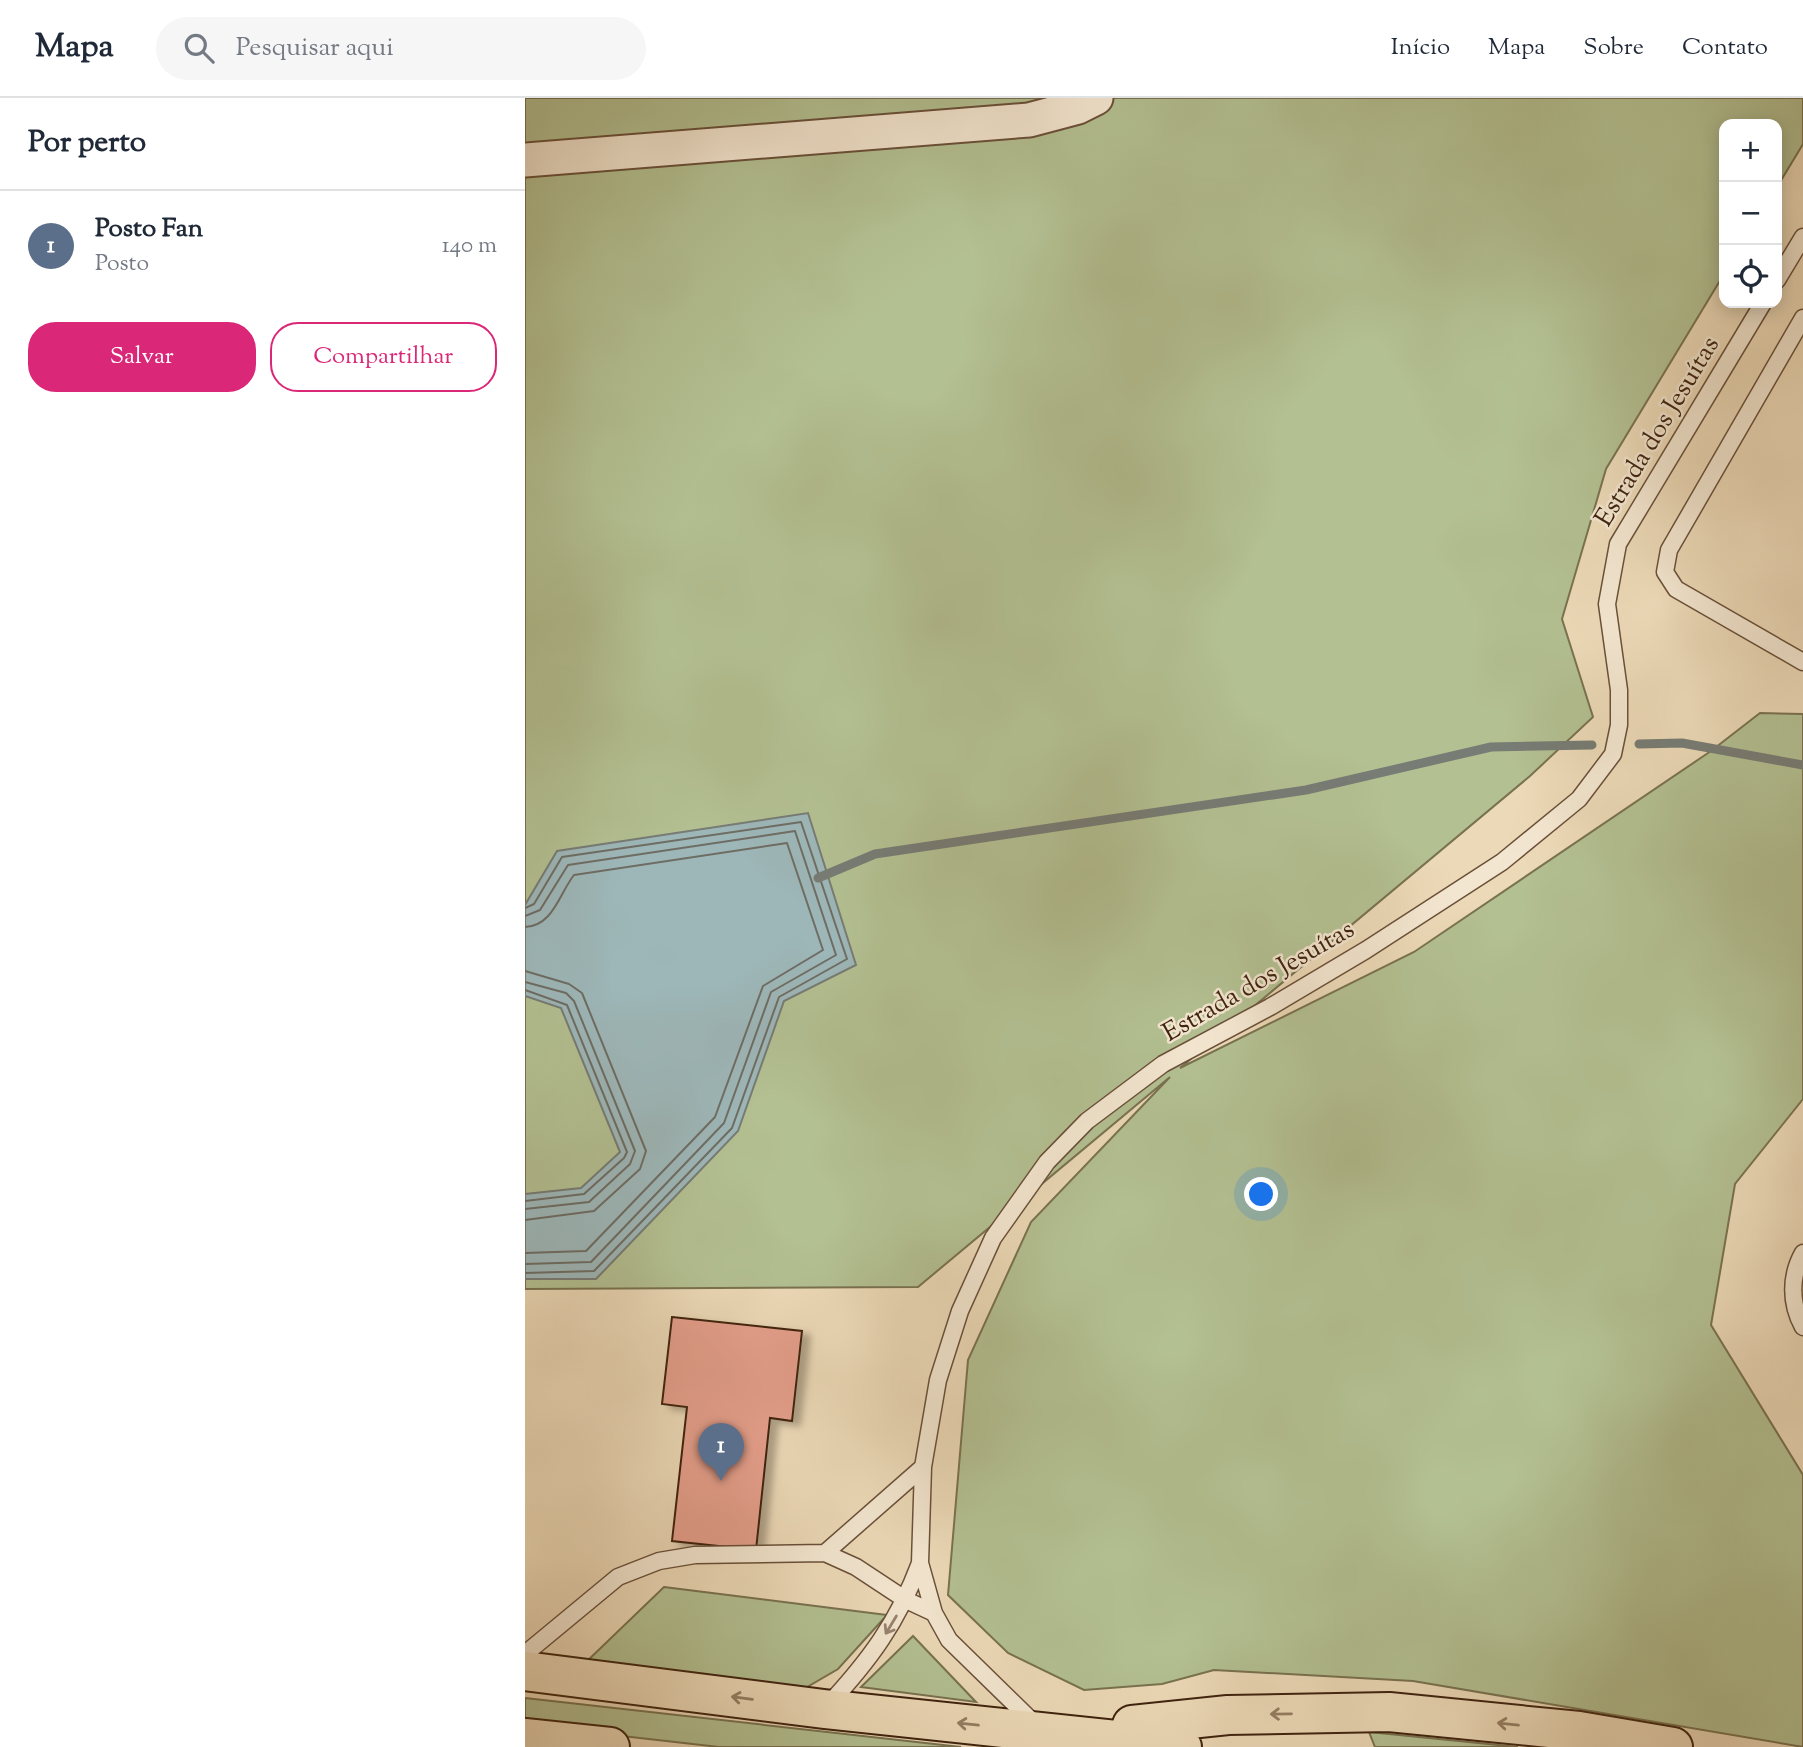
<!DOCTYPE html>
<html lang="pt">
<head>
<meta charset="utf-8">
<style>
	body { margin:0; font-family:"Sorts Mill Goudy",serif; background:#f6f6f7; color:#1f2937 }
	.controls { position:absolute; right:21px; top:21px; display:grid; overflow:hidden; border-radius:14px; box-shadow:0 4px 18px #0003 }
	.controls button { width:63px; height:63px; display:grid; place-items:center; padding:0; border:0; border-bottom:2px solid #e0e1e3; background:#fff; color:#1f2937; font:35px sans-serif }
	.you { position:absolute; left:737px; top:1097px; width:24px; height:24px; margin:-18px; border:5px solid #fff; border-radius:50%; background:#1a73e8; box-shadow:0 0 0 10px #1a73e833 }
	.badge { display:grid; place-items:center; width:46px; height:46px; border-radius:50%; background:#db2777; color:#fff; font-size:23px; font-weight:700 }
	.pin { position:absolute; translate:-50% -58px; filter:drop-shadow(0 2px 4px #0008) }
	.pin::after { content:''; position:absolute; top:37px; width:24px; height:21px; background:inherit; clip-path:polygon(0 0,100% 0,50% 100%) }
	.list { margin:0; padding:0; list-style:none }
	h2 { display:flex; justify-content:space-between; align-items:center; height:91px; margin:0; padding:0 28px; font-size:30px }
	h2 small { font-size:23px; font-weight:400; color:#747a83 }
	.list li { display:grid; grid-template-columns:46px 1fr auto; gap:21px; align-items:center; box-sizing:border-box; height:112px; padding:0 28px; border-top:2px solid #e0e1e3 }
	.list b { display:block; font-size:26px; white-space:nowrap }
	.list p { margin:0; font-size:23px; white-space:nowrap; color:#747a83 }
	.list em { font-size:23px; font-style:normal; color:#747a83 }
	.actions { display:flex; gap:14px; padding:21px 28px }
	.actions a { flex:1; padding:16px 0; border:2px solid #db2777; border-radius:28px; text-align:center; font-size:24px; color:#db2777 }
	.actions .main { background:#db2777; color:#fff }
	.icon { flex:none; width:38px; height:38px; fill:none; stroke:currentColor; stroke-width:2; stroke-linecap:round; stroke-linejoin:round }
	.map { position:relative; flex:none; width:1278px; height:1649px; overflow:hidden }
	header { display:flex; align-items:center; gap:42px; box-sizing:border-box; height:98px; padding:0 35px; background:#fff; border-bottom:2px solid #e0e1e3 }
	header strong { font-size:33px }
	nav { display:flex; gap:38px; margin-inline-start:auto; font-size:24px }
	.search { width:490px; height:63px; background:#f6f6f7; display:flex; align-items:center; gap:18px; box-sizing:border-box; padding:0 24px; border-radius:38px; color:#747a83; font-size:26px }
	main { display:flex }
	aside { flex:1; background:#fff }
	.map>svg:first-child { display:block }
</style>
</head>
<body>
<header>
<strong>Mapa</strong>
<div class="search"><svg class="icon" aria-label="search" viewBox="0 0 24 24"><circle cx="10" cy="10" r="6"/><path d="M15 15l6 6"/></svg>Pesquisar aqui</div>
<nav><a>Início</a><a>Mapa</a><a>Sobre</a><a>Contato</a></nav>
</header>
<main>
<aside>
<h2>Por perto<small></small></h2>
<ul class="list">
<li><span class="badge" style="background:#5c6f8a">1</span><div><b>Posto Fan</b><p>Posto</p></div><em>140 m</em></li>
</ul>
<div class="actions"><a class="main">Salvar</a><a>Compartilhar</a></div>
</aside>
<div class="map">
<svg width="1278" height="1649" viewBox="0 0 1278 1649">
	<defs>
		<filter id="shadow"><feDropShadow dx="8" dy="4.5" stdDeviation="3.5" flood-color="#0004"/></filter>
	</defs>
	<rect width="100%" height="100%" fill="#ecd9b7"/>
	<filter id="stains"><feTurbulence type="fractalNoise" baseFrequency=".00286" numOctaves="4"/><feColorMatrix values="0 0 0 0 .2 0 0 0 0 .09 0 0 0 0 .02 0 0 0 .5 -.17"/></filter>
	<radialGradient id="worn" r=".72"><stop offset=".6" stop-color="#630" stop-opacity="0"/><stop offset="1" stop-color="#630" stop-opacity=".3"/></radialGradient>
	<path fill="#b3c092" stroke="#797250" stroke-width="2" d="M 0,0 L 1278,0 L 1278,46 L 1252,89 L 1252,26 L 1199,26 L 1199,176 L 1081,371 L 1037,521 L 1068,619 L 1005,678 L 655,970 L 889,854 L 1186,653 L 1235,615 L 1278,616 L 1278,1001 L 1210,1086 L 1186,1227 L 1278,1377 L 1278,1649 L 888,1583 L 689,1572 L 637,1586 L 559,1592 L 483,1555 L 423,1497 L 443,1262 L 506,1124 L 645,979 L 393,1189 L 0,1191 Z
		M 139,1489 L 362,1517 L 313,1571 L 277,1592 L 59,1566 Z
		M 388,1538 L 451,1604 L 336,1589 Z
		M 0,1600 L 436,1649 L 194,1649 L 0,1627 Z
		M 844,1634 L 993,1649 L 850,1649 Z"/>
	<path fill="#9db7b9" stroke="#777c75" stroke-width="2" d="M 283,715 L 331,867 L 259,903 L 213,1033 L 71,1181 L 0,1181 L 0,1096 L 56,1090 L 95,1054 L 36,910 L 0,898 L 0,807 L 32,753 Z"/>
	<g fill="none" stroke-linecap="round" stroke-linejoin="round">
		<path stroke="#6e6d64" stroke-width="2" d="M 0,810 L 9,806 L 37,759 L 276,724 L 322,861 L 254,899 L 207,1030 L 69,1173 L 0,1175
			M 0,818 L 15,812 L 43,767 L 270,733 L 311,857 L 246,894 L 199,1025 L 66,1164 L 0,1166
			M 0,829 C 28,828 34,796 49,777 L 262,745 L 298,852 L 238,888 L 190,1019 L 61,1153 L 0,1155
			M 0,873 L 44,886 L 57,895 L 121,1053 L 115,1071 L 69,1113 L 0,1122
			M 0,884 L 41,895 L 49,903 L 110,1053 L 105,1066 L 64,1104 L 0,1111
			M 0,892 L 42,907 L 102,1054 L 99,1060 L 59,1096 L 0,1103"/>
		<path stroke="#777c75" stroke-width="9" d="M 1114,646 L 1157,645 L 1278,667
			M 293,780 L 350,756 L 781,692 L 966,649 L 1067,647"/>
	</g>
	<path fill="#e59f8c" stroke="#3f230f" stroke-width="2" filter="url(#shadow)" d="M 147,1219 L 277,1233 L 267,1323 L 245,1320 L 231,1452 L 147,1443 L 162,1309 L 137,1306 Z"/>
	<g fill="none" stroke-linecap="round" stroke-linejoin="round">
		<g stroke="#6a5039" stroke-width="19">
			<path id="lane" d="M 1252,182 L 1278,139
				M 1278,220 L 1144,452 L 1140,474 L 1151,491 L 1278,564
				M 1278,1155 C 1265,1178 1265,1205 1278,1229
				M 300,1455 L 398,1369
				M 0,1556 L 93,1479 L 134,1463 L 170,1457 L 300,1455 L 331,1469 L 381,1502 L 409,1515
				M 302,1608 C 344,1563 373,1524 395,1465
				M 511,1627 L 424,1542 L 409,1515 L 395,1465 L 398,1369 L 413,1282 L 435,1213 L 468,1140 L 522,1064 L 562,1023 L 638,966 L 745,909 L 841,852 L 977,764 L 1054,701 L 1088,656 L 1094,627 L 1094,592 L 1082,506 L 1093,446 L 1238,205"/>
		</g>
		<g stroke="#6a5039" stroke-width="37">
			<path id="street" d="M 0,62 L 504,22 L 553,9 L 571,0"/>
		</g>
		<g stroke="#3f230f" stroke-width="42">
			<path id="highway" d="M 0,1573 L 299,1611 L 657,1649
				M 607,1627 L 703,1617 L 864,1614 L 1054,1633 L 1148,1649
				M 0,1640 L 85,1649"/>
		</g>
		<use href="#lane" stroke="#f3e6d0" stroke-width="16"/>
		<use href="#street" stroke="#f3e6d0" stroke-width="33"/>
		<use href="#highway" stroke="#ecd9b7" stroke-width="38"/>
	</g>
	<defs><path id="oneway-shaft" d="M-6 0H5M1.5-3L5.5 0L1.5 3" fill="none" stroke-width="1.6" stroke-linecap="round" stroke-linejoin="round" transform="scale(1.75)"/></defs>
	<use stroke="#998470" href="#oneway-shaft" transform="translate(366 1527) rotate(121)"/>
	<g stroke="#967e63">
		<use href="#oneway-shaft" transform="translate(217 1600) rotate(-173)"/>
		<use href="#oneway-shaft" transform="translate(756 1616) rotate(179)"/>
		<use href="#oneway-shaft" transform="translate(443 1626) rotate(-174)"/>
		<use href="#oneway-shaft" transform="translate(983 1626) rotate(-174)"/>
	</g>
	<g text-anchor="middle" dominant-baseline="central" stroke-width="5" stroke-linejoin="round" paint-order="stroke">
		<g font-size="26" fill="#3f230f" stroke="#f3e6d0">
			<text transform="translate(1133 334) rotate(-59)">Estrada dos Jesuítas</text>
			<text transform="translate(734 884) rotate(-30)">Estrada dos Jesuítas</text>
		</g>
	</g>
	<rect width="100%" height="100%" filter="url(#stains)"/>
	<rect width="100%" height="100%" fill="url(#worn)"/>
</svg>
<div class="controls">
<button>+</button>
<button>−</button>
<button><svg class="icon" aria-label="locate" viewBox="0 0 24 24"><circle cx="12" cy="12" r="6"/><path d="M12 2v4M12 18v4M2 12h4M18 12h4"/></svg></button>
</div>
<div class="you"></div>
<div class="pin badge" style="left:196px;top:1383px;background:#5c6f8a">1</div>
</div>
</main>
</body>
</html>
